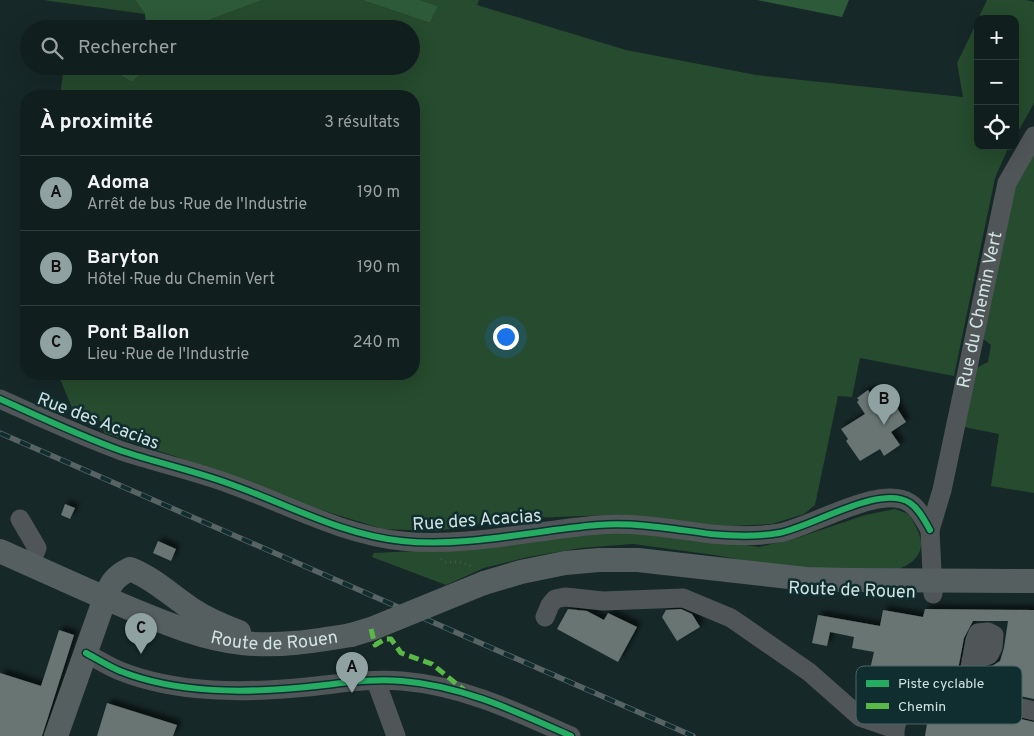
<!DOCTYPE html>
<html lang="fr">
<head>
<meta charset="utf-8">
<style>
	body { margin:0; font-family:Overpass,sans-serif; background:#1e2b2b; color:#f1f3f6 }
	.controls { position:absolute; right:15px; top:15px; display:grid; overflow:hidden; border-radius:10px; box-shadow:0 5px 20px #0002 }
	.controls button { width:45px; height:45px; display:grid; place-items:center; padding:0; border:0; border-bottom:1px solid #303c3c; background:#111e1e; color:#f1f3f6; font:25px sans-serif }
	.you { position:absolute; left:505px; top:336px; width:18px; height:18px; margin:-12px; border:4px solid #fff; border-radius:50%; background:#1a73e8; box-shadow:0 0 0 8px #1a73e833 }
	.badge { display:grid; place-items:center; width:32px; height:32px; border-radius:50%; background:#90a1a1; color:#111; font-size:16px; font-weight:700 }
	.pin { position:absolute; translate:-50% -41px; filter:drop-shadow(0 1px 2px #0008) }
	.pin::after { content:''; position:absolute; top:26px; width:18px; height:15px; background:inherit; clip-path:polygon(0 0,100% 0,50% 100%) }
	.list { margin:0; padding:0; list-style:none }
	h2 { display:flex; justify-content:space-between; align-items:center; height:65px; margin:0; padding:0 20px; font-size:21px }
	h2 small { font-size:16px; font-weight:400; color:#9ca2a4 }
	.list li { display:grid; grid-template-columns:32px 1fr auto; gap:15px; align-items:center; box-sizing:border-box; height:75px; padding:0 20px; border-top:1px solid #303c3c }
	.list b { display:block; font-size:19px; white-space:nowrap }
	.list p { margin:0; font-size:16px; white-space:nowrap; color:#9ca2a4 }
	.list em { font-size:16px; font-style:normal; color:#9ca2a4 }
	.icon { flex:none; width:28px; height:28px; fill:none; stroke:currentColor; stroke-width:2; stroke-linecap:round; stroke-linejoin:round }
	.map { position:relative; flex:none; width:1034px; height:736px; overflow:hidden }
	.search { position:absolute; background:#111e1e; box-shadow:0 5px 20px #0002; left:20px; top:20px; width:400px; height:55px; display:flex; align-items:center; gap:12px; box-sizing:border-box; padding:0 18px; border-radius:28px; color:#9ca2a4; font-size:19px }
	.panel { position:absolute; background:#111e1e; box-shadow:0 5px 20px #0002; left:20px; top:90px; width:400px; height:290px; border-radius:20px }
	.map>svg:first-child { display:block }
</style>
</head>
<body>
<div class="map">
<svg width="1034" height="736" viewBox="0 0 1034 736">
	<defs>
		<filter id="shadow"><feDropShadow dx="4.5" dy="-4.5" stdDeviation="2.5" flood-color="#0009"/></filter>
	</defs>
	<rect width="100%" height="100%" fill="#172828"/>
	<path fill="#264b2e" d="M 43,0 L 135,0 L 145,14 Z
		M 263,0 L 362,0 L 430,23 L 438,6 L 420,0 L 479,0 L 477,5 L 626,50 L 756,75 L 963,97 L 957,63 L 978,20 L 978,146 L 1009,146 L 995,178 L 954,376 L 860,358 L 852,397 L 838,396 L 815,505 L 804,514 L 772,524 L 710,527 L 609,515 L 531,518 L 435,531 L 383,529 L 318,509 L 174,456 L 104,433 L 102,422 L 72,408 L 58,374 L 414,374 L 414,96 L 60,96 L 64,66 L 123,66 L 120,75 L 132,82 L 149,66 L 411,66 L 411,29 L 193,29 L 198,24 Z
		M 987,0 L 1026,0 L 1034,2 L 1034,103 L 1015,137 L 1015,19 L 978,19 Z
		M 1034,151 L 1034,493 L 991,486 L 999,434 L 964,427 L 974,369 L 988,362 L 991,345 L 982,338 L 1008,207 L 1019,176 Z
		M 895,509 C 899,511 906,512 909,515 C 912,518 915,525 917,529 C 930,554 910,567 889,572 L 791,569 L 714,555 L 633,544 L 581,548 L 528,557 L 484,568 L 446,585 L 372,557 L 374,553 L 458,549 L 486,543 L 643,530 L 759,547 L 797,538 L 865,515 Z"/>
	<path fill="#2d5a38" d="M 135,0 L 263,0 L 198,24 L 193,29 L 146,29 L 145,14 Z
		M 362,0 L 420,0 L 438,6 L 430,23 Z
		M 757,0 L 849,0 L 842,17 Z
		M 123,66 L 149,66 L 132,82 L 120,75 Z"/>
	<path fill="#677472" filter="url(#shadow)" d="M 868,390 L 870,393 L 872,391 L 884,408 L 893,402 L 906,422 L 891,432 L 900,445 L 884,456 L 880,449 L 860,461 L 846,441 L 848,439 L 841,429 L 865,414 L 857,402 L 859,400 L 857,398 Z
		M 65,504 L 75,508 L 70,519 L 61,515 Z
		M 158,541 L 176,549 L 171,561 L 153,553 Z
		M 568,609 L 587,611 L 604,620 L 608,613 L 637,627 L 618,662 L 557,629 Z
		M 681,609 L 692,614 L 700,627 L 677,641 L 662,617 L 666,610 Z
		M 925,609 L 1034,610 L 1034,699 L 978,687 L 981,669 L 991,669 L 992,666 L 1000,661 L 1004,648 L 1008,621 L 973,621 L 964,638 L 956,680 L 892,666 L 887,690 L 892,691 L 886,714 L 866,707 L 862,704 L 874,652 L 852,648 L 854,637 L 830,632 L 827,646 L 812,643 L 818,615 L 880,626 L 883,610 L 923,617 Z
		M 59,630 L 74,635 L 42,736 L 0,736 L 0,673 L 41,686 Z
		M 931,699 L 1034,722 L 1034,736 L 925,736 Z
		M 107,703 L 177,725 L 173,736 L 97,736 Z"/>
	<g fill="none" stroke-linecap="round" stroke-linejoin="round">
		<path stroke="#4d5656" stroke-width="2.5" stroke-dasharray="1 4" stroke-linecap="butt" d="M 441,559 L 445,562 L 459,562 L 474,567"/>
		<g stroke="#505658" stroke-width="19">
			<path d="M 0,399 C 40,417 80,436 122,451 C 158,463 195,471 230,484 C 287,504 342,535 402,541 C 465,548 535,530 598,525 C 635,522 674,529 711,534 C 733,536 757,537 779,533 C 812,527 881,483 910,503 C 919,509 925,521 930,530"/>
			<path d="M 20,519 L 37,548 L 30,565"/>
			<path id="s1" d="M 933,594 L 930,530 L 942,490 L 1007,183 L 1034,136"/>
			<path d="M 545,617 L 550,605 L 555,599 L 565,597 L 603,601 L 683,598 L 731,618 L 809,672 L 860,717 L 895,729 L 895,736"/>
			<path d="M 86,653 C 97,659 108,666 120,671 C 178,694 246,693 307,687 C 338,684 370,678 402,681 C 463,686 515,711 571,736"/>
			<path d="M 376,681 L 396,736"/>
			<path d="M 965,695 L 975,640 L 978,633 L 988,632 L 994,635 L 993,647 L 989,655 L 971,660"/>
			<path d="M 895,729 L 908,682 L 1034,711"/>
		</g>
		<g stroke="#565f60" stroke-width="24">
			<path id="s2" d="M 0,551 C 45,571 90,592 136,611 C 170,625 205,639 242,643 C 279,647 315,641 351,635"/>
			<path d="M 484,583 L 521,572 L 565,563 L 599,560 L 638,560 L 806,579 L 848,580 L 1034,581"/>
			<path d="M 56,736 L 105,598 C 111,583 114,577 130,569 C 153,578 172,596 193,610 C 208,620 223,626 239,632"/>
		</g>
		<g stroke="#586364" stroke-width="5.5">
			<path id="rail" d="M 0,433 L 693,736"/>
		</g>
		<use href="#rail" stroke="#102e2f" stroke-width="4" stroke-dasharray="11" stroke-linecap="butt"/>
		<path stroke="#565f60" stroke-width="24" d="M 351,635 L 371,629 L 484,583"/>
		<path stroke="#58b947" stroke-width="5" stroke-dasharray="10 5" stroke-linecap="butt" d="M 371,629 L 375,645 L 385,639 L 391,639 L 401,653 L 432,664 L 464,690"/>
		<g stroke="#102e2f" stroke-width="9">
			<path id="cycleway" d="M 0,399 C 40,417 80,436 122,451 C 158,463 195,471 230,484 C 287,504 342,535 402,541 C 465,548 535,530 598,525 C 635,522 674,529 711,534 C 733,536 757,537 779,533 C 812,527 881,483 910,503 C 919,509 925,521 930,530
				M 86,653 C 97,659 108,666 120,671 C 178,694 246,693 307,687 C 338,684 370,678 402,681 C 463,686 515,711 571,736"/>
		</g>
		<use href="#cycleway" stroke="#26ab63" stroke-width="6"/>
	</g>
	<g text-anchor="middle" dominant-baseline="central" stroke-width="5" stroke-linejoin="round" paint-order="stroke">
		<g font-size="18" fill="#d1e2e2" stroke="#102e2f">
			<text stroke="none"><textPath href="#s1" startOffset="290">Rue du Chemin Vert</textPath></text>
			<text transform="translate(98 422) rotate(21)">Rue des Acacias</text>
			<text transform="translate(477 521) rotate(-4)">Rue des Acacias</text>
			<text transform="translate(852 591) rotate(2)">Route de Rouen</text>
			<text stroke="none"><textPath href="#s2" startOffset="292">Route de Rouen</textPath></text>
		</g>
	</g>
	<rect x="856" y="666" width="166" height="58" rx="8" fill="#102e2f" stroke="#4a6465" stroke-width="1"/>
	<rect x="866" y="680" width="23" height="7" fill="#26ab63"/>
	<rect x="866" y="703" width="23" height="6" fill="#58b947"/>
	<g font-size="14" fill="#d1e2e2">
		<text x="898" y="688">Piste cyclable</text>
		<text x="898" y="711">Chemin</text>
	</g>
</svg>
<div class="controls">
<button>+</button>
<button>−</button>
<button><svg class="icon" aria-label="locate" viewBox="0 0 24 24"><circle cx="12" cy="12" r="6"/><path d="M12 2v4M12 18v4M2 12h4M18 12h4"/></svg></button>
</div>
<div class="you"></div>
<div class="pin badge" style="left:352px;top:693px">A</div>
<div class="pin badge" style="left:884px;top:425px">B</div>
<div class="pin badge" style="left:141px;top:654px">C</div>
<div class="search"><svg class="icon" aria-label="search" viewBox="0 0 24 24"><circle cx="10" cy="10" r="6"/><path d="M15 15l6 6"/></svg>Rechercher</div>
<section class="panel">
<h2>À proximité<small>3 résultats</small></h2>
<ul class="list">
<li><span class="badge">A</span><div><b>Adoma</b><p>Arrêt de bus · Rue de l'Industrie</p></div><em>190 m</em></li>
<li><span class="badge">B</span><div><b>Baryton</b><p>Hôtel · Rue du Chemin Vert</p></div><em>190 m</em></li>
<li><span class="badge">C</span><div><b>Pont Ballon</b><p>Lieu · Rue de l'Industrie</p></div><em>240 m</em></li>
</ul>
</section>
</div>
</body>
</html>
